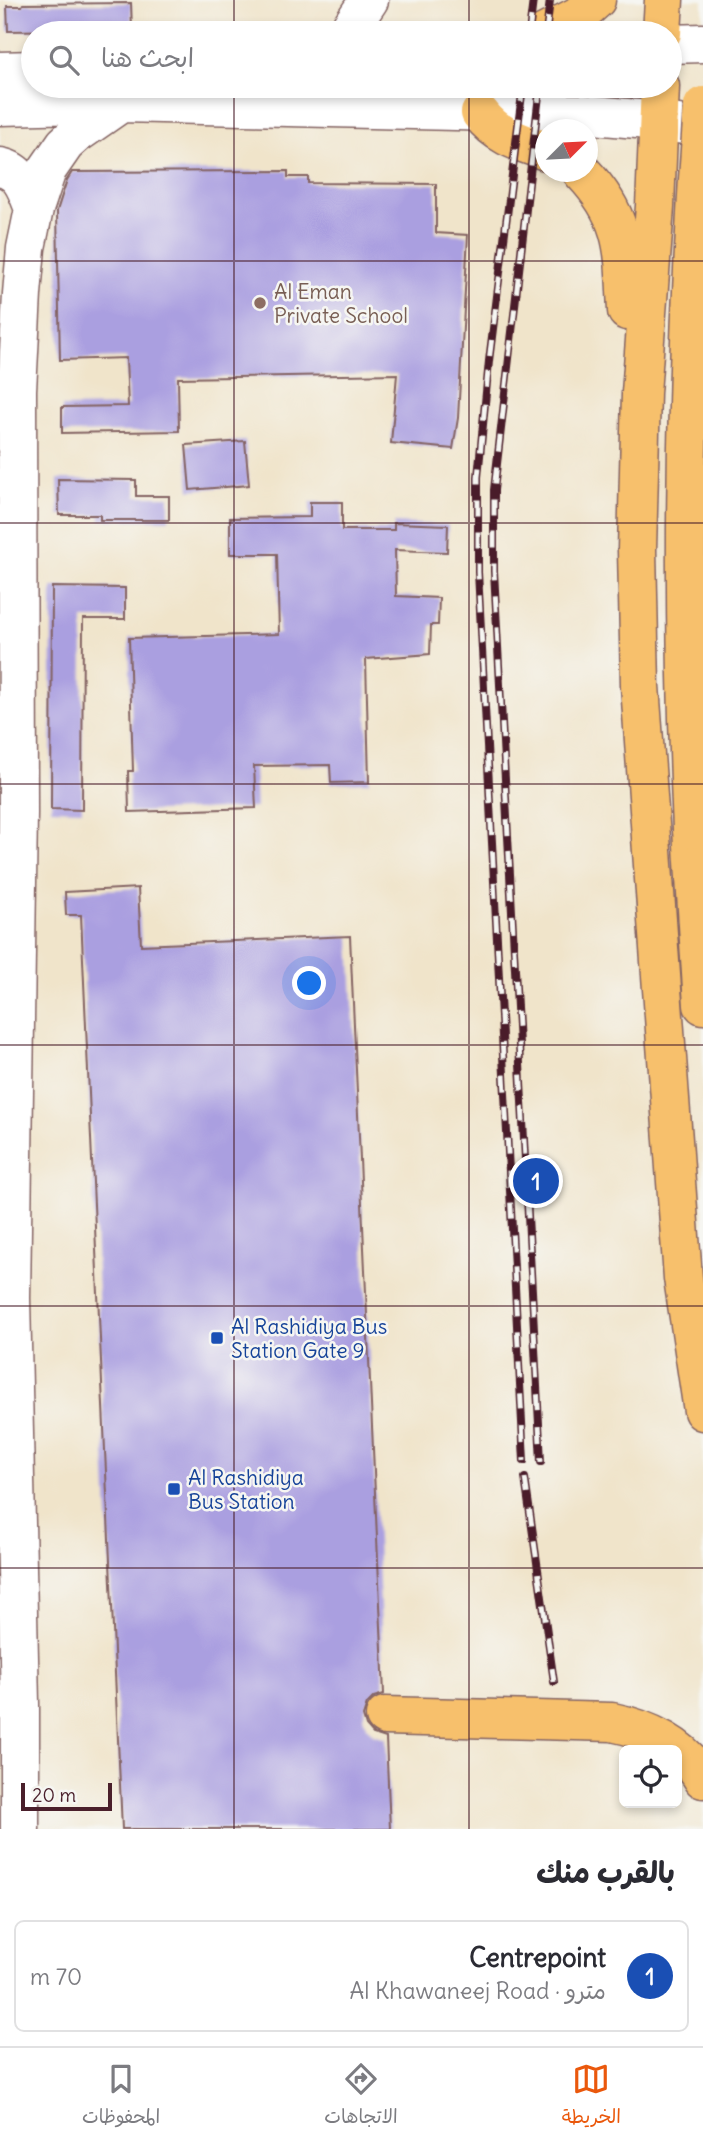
<!DOCTYPE html>
<html lang="ar">
<head>
<meta charset="utf-8">
<style>
	body { margin:0; font-family:Delius,"Playpen Sans Arabic",sans-serif; background:#f2f2f3; color:#2b2b33; direction:rtl }
	.controls { position:absolute; right:21px; bottom:21px; display:grid; overflow:hidden; border-radius:10px; box-shadow:0 4px 10px #0003 }
	.controls button { width:63px; height:63px; display:grid; place-items:center; padding:0; border:0; border-bottom:2px solid #e1e1e2; background:#fff; color:#2b2b33; font:35px sans-serif }
	.compass { position:absolute; left:535px; top:119px; width:63px; height:63px; border-radius:50%; background:#fff; box-shadow:0 4px 10px #0003; rotate:66deg }
	.scale { position:absolute; left:21px; bottom:18px; width:91px; box-sizing:border-box; padding-left:7px; border:4px solid #4a1f2b; border-top:0; font-size:19px; line-height:24px; white-space:nowrap; color:#4a1f2b; -webkit-text-stroke:5px #f6f6f2; paint-order:stroke }
	.you { position:absolute; left:310px; top:984px; width:24px; height:24px; margin:-18px; border:5px solid #fff; border-radius:50%; background:#1a73e8; box-shadow:0 0 0 10px #1a73e833 }
	.badge { display:grid; place-items:center; width:46px; height:46px; border-radius:50%; background:#ea580c; color:#fff; font-size:23px; font-weight:700 }
	.pin { position:absolute; translate:-50% -50%; border:4px solid #fff; box-shadow:0 2px 7px #0006 }
	.list { margin:0; padding:0; list-style:none }
	h2 { display:flex; justify-content:space-between; align-items:center; height:91px; margin:0; padding:0 28px; font-size:30px }
	h2 small { font-size:23px; font-weight:400; color:#7c7c81 }
	.list li { display:grid; grid-template-columns:46px 1fr auto; gap:21px; align-items:center; box-sizing:border-box; height:112px; margin:0 14px 14px; padding:0 14px; border:2px solid #e1e1e2; border-radius:10px }
	.list b { display:block; font-size:26px; white-space:nowrap }
	.list p { margin:0; font-size:23px; white-space:nowrap; color:#7c7c81 }
	.list em { font-size:23px; font-style:normal; color:#7c7c81 }
	.icon { flex:none; width:38px; height:38px; fill:none; stroke:currentColor; stroke-width:2; stroke-linecap:round; stroke-linejoin:round }
	.map { position:relative; flex:none; width:703px; height:1829px; overflow:hidden; direction:ltr }
	.search { position:absolute; background:#fff; box-shadow:0 4px 10px #0003; left:21px; right:21px; top:21px; height:77px; display:flex; align-items:center; gap:18px; box-sizing:border-box; padding:0 24px; border-radius:38px; color:#7c7c81; font-size:26px }
	.sheet { height:217px; background:#fff }
	nav { display:flex; justify-content:space-around; align-items:center; box-sizing:border-box; height:98px; border-top:2px solid #e1e1e2; background:#fff; font-size:19px; color:#7c7c81 }
	nav a { display:grid; justify-items:center; gap:4px }
	nav .on { color:#ea580c }
	.map>svg:first-child { display:block }
</style>
</head>
<body>
<div class="map">
<svg width="703" height="1829" viewBox="0 0 703 1829">
	<rect width="100%" height="100%" fill="#f6f6f2"/>
	<filter id="ink" filterUnits="userSpaceOnUse"><feTurbulence type="fractalNoise" baseFrequency=".0143" numOctaves="2"/><feDisplacementMap in="SourceGraphic" scale="14" xChannelSelector="R" yChannelSelector="G"/><feConvolveMatrix kernelMatrix="1 2 1 2 8 2 1 2 1" color-interpolation-filters="sRGB"/></filter>
	<filter id="wash" filterUnits="userSpaceOnUse"><feTurbulence type="fractalNoise" baseFrequency=".00686" numOctaves="4" result="noise"/><feDisplacementMap in="SourceGraphic" scale="28" xChannelSelector="R" yChannelSelector="G"/><feGaussianBlur stdDeviation="1.57" result="paint"/><feColorMatrix in="noise" values="0 0 0 0 0 0 0 0 0 0 0 0 0 0 0 0 0 1.4 0 .05"/><feComposite in="paint" operator="in"/></filter>
	<g filter="url(#wash)">
		<rect width="100%" height="100%" fill="#f0e4ca"/>
		<g id="blocks">
			<path fill="#aa9fe0" d="M 131,3 L 132,29 L 8,31 L 7,6 L 22,6 L 23,4 Z
				M 288,171 L 288,177 L 308,177 L 308,183 L 436,184 L 436,233 L 468,235 L 458,418 L 453,449 L 391,443 L 397,374 L 178,378 L 179,431 L 62,433 L 62,407 L 128,406 L 126,358 L 60,360 L 57,211 L 67,180 L 72,172 Z
				M 245,441 L 249,485 L 190,490 L 186,445 Z
				M 58,479 L 136,480 L 136,496 L 169,496 L 169,520 L 100,520 L 100,515 L 59,515 Z
				M 310,502 L 342,502 L 342,530 L 394,530 L 394,523 L 448,525 L 447,552 L 395,550 L 396,596 L 439,598 L 438,625 L 431,625 L 430,654 L 366,659 L 369,782 L 331,783 L 330,765 L 254,766 L 256,808 L 129,812 L 128,771 L 133,771 L 129,638 L 279,634 L 277,554 L 230,554 L 230,518 L 310,517 Z
				M 52,587 L 125,588 L 125,619 L 83,619 L 82,810 L 51,809 Z
				M 138,888 L 141,945 L 350,936 L 384,1694 L 374,1697 L 367,1704 L 363,1716 L 366,1726 L 373,1734 L 386,1738 L 390,1829 L 122,1829 L 81,915 L 66,915 L 65,892 Z"/>
		</g>
	</g>
	<g filter="url(#ink)">
		<use href="#blocks" fill-opacity="0" stroke="#846463" stroke-width="2"/>
		<g fill="none" stroke-linecap="round" stroke-linejoin="round">
			<g stroke="#846463" stroke-width="41">
				<path id="minor" d="M 347,33 L 369,0
					M 670,44 L 703,43
					M 0,71 L 33,70
					M 0,106 L 121,103 L 583,114 L 659,121 L 703,128
					M 0,167 C 22,171 27,191 34,209
					M 20,1829 L 20,1704 L 11,1298 L 18,813 L 17,390 L 22,294 L 26,248 L 34,209 L 47,170 L 65,144 L 75,135 L 121,103"/>
			</g>
			<g stroke="#846463" stroke-width="41">
				<path id="major" d="M 545,33 L 578,16 L 596,0
					M 662,33 L 664,0
					M 660,86 L 655,206 L 641,393 L 637,550 L 640,686 L 683,1278 L 703,1411
					M 480,113 C 497,136 519,142 546,151
					M 582,172 C 626,218 624,251 627,311"/>
			</g>
			<g stroke="#846463" stroke-width="41">
				<path id="highway" d="M 692,829 L 703,1005
					M 385,1716 L 612,1722 C 648,1729 684,1746 703,1779"/>
			</g>
			<use href="#minor" stroke="#fff" stroke-width="38"/>
			<use href="#major" stroke="#f7c06c" stroke-width="38"/>
			<use href="#highway" stroke="#f7c06c" stroke-width="38"/>
			<g stroke="#4a1f2b" stroke-width="8">
				<path id="rail" d="M 529,33 L 533,0
					M 546,33 L 550,0
					M 523,86 L 489,361 L 478,477 L 478,572 L 524,1461
					M 540,86 L 494,490 L 494,571 L 541,1462
					M 525,1478 L 554,1682"/>
			</g>
			<use href="#rail" stroke="#f6f6f2" stroke-width="5" stroke-dasharray="16" stroke-linecap="butt"/>
			<g stroke="#846463" stroke-width="41" stroke-linecap="butt">
				<path id="highway-bridge" d="M 692,829 C 681,589 685,347 703,106"/>
			</g>
			<use href="#highway-bridge" stroke="#f7c06c" stroke-width="38"/>
		</g>
	</g>
	<path fill="none" stroke="#4a1f2b" stroke-width="2" stroke-opacity="0.55" d="M 234,0 L 234,33M 469,0 L 469,33M 234,86 L 234,1829M 469,86 L 469,1829M 0,261 L 703,261M 0,523 L 703,523M 0,784 L 703,784M 0,1045 L 703,1045M 0,1306 L 703,1306M 0,1568 L 703,1568"/>
	<circle fill="#8d6e63" stroke="#f6f6f2" stroke-width="2.5" cx="260" cy="303" r="7"/>
	<g fill="#1a4fb4" stroke="#f6f6f2" stroke-width="2.5">
		<rect x="210" y="1331" width="14" height="14" rx="3.5"/>
		<rect x="167" y="1482" width="14" height="14" rx="3.5"/>
	</g>
	<g text-anchor="middle" dominant-baseline="central" stroke-width="5" stroke-linejoin="round" paint-order="stroke">
		<g font-size="21" fill="#785e54" stroke="#f6f6f2" text-anchor="start">
			<text x="274" y="291">Al Eman<tspan x="274" dy="24">Private School</tspan></text>
		</g>
		<g font-size="21" fill="#164399" stroke="#f6f6f2" text-anchor="start">
			<text x="231" y="1326">Al Rashidiya Bus<tspan x="231" dy="24">Station Gate 9</tspan></text>
			<text x="188" y="1477">Al Rashidiya<tspan x="188" dy="24">Bus Station</tspan></text>
		</g>
	</g>
</svg>
<div class="controls">
<button><svg class="icon" aria-label="locate" viewBox="0 0 24 24"><circle cx="12" cy="12" r="6"/><path d="M12 2v4M12 18v4M2 12h4M18 12h4"/></svg></button>
</div>
<svg class="compass" viewBox="-18 -18 36 36"><path d="M0-13l5 13h-10z" fill="#e53935"/><path d="M0 13l5-13h-10z" fill="#7c7c81"/></svg>
<div class="scale">20 m</div>
<div class="you"></div>
<div class="pin badge" style="left:536px;top:1181px;background:#1a4fb4">1</div>
<div class="search"><svg class="icon" aria-label="search" viewBox="0 0 24 24"><circle cx="10" cy="10" r="6"/><path d="M15 15l6 6"/></svg>ابحث هنا</div>
</div>
<section class="sheet">
<h2>بالقرب منك<small></small></h2>
<ul class="list">
<li><span class="badge" style="background:#1a4fb4">1</span><div><b>Centrepoint</b><p>مترو · Al Khawaneej Road</p></div><em>70 m</em></li>
</ul>
</section>
<nav>
<a class="on"><svg class="icon" aria-label="map" viewBox="0 0 24 24"><path d="M3 6l6-2 6 2 6-2v14l-6 2-6-2-6 2zM9 4v14M15 6v14"/></svg>الخريطة</a>
<a><svg class="icon" aria-label="directions" viewBox="0 0 24 24"><path d="M12 3l9 9-9 9-9-9zM9 14v-3h6M13 9l2 2-2 2"/></svg>الاتجاهات</a>
<a><svg class="icon" aria-label="saved" viewBox="0 0 24 24"><path d="M7 4h10v16l-5-4-5 4z"/></svg>المحفوظات</a>
</nav>
</body>
</html>
